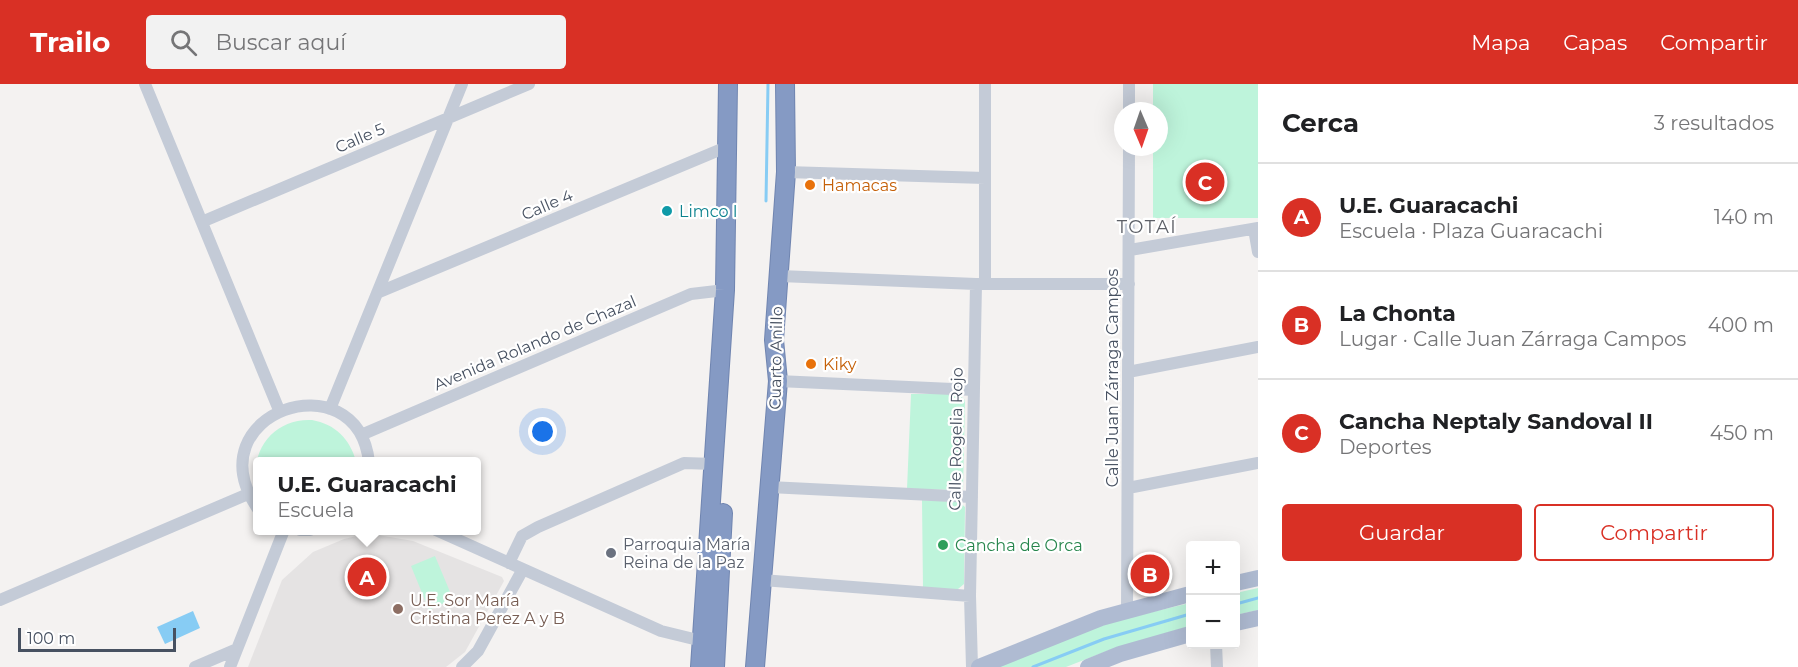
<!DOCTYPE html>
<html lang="es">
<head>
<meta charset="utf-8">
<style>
	body { margin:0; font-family:Montserrat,sans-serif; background:#f2f2f2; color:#202124 }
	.controls { position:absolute; right:18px; bottom:18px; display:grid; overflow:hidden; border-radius:6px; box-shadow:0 6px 24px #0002 }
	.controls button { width:54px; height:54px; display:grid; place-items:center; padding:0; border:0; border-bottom:2px solid #e0e0e0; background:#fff; color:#202124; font:30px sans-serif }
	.compass { position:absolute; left:1114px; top:18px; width:54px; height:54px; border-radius:50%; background:#fff; box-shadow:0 6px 24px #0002; rotate:178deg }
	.scale { position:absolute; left:18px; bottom:15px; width:158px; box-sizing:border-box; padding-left:6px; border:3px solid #475161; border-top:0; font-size:16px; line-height:21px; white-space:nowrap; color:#475161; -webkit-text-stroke:4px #fff; paint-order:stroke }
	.you { position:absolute; left:543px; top:348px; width:21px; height:21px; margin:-15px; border:4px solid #fff; border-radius:50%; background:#1a73e8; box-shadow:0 0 0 9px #1a73e833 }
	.badge { display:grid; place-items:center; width:39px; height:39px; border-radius:50%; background:#d93025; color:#fff; font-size:20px; font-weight:700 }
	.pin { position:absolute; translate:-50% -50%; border:3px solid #fff; box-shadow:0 2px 6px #0006 }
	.popup { position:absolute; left:253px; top:373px; width:228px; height:78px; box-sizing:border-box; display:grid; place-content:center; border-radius:6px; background:#fff; filter:drop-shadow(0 2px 4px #0005); font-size:20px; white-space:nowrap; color:#757577 }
	.popup b { font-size:22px; color:#202124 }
	.popup::after { content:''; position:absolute; left:50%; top:100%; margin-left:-12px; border:12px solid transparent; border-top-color:#fff }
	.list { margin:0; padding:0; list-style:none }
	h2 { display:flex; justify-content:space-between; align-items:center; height:78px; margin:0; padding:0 24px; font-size:26px }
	h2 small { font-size:20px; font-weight:400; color:#757577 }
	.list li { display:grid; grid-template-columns:39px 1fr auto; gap:18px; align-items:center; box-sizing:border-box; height:108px; padding:0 24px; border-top:2px solid #e0e0e0 }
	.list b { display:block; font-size:22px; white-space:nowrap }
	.list p { margin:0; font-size:20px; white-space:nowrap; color:#757577 }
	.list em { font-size:20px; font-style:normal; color:#757577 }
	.actions { display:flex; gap:12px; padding:18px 24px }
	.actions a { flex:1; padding:14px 0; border:2px solid #d93025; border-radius:6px; text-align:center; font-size:21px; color:#d93025 }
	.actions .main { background:#d93025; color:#fff }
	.icon { flex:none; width:33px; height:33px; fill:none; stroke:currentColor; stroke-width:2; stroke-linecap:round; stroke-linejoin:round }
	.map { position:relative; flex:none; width:1258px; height:583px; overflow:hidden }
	header { display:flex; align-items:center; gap:36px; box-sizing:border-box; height:84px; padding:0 30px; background:#d93025; color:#fff }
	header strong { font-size:28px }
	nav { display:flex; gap:33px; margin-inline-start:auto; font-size:21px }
	.search { width:420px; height:54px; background:#f2f2f2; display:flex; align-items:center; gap:15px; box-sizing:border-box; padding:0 21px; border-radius:6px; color:#757577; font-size:22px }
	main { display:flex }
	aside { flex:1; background:#fff }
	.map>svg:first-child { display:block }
</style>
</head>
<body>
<header>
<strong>Trailo</strong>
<div class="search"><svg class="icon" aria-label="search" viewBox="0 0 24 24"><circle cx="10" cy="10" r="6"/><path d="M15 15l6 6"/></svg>Buscar aquí</div>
<nav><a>Mapa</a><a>Capas</a><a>Compartir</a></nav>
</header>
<main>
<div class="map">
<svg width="1258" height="583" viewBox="0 0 1258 583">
	<rect width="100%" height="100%" fill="#f4f2f1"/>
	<path fill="#e5e3e3" d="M 361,451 L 378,451 L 413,457 L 502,493 L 504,497 L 465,568 L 446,583 L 248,583 L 282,496 L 313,468 L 344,455 Z"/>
	<path fill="#bef4db" d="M 1153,0 L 1258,0 L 1258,134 L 1153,134 L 1153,63 L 1159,63 L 1159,27 L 1153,27 Z
		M 911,310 L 958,310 L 965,316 L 963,406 L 907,405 Z
		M 312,336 C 335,340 350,355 356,377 L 258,378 L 257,399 C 250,364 276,334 312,336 Z
		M 922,416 L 959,418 L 965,423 L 964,500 L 958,505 L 923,505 Z
		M 435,472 L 453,515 L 429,526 L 411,482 Z
		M 1258,504 L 1258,526 L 1236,531 L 1236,509 Z
		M 1190,519 L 1190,542 L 1107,567 L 1066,583 L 993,583 L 1114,537 Z"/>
	<path fill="#87ccf4" d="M 193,527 L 200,544 L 165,560 L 157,543 Z"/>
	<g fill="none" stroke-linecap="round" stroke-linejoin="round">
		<path stroke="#87ccf4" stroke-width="3" d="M 766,117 L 768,0
			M 1236,520 L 1258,514
			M 1033,583 L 1104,555 L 1190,530"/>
		<g stroke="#7085b0" stroke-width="20">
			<path id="highway" d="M 700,583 L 725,206 L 728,0
				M 715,583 L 723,429
				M 755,583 L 778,297 L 774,256 L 786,88 L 785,0"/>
		</g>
		<path stroke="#c4cbd7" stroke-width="12" d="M 145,0 L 279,326
			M 985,0 L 985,199
			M 1129,0 L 1129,27
			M 786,88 L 985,94
			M 204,137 L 529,0
			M 1254,145 L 1258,168
			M 1130,166 L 1258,144
			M 780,192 L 976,200 L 1129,200
			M 377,209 L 729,62
			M 1128,288 L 1258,263
			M 778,297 L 974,306
			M 330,325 L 462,0
			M 361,351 L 691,210 L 725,206
			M 769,403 L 972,413
			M 1128,404 L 1258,379
			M 258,425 C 192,329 357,273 369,378
			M 300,446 L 310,446
			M 436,446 L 661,547 L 702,557
			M 509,479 L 522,452 L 538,443 L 684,379 L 714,380
			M 761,496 L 970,512
			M 0,516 L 248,410
			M 1127,526 L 1129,63
			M 1216,560 L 1217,583
			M 195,583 L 237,565
			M 230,583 L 284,446
			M 462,583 L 478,567 L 523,485
			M 972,583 L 970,512 L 976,200"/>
		<path stroke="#afbbd2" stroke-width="16" d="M 1236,499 L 1258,494
			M 1236,539 L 1258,534
			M 979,583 L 1101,534 L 1190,510
			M 1088,583 L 1120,570 L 1190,550"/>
		<use href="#highway" stroke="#859ac4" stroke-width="18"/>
	</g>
	<g fill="#e8710a" stroke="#fff" stroke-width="2">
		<circle cx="810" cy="101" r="6"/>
		<circle cx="811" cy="280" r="6"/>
	</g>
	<circle fill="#0f9aa8" stroke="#fff" stroke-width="2" cx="667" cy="127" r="6"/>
	<circle fill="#2e9e5b" stroke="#fff" stroke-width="2" cx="943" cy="461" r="6"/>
	<circle fill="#6b7280" stroke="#fff" stroke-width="2" cx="611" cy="469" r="6"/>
	<circle fill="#8d6e63" stroke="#fff" stroke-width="2" cx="398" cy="525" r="6"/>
	<g text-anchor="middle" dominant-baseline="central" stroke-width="4.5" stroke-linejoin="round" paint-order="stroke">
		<g font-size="16" fill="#475161" stroke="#fff">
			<text transform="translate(360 54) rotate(-23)">Calle 5</text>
			<text transform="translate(547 121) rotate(-23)">Calle 4</text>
			<text transform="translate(535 259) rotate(-23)">Avenida Rolando de Chazal</text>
			<text transform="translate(776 274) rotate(-89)">Cuarto Anillo</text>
			<text transform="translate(1112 294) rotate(-90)">Calle Juan Zárraga Campos</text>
			<text transform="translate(956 355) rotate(-89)">Calle Rogelia Rojo</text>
		</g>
		<g font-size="16" fill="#c56008" stroke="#fff" text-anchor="start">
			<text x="822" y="101">Hamacas</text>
			<text x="823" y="280">Kiky</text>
		</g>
		<g font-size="16" fill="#0d838f" stroke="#fff" text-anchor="start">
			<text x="679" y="127">Limco I</text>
		</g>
		<g font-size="16" fill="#5b616d" stroke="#fff" text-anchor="start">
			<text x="623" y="460">Parroquia María<tspan x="623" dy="18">Reina de la Paz</tspan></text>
		</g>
		<g font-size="16" fill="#27864d" stroke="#fff" text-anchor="start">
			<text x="955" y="461">Cancha de Orca</text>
		</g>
		<g font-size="16" fill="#785e54" stroke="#fff" text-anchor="start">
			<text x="410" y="516">U.E. Sor María<tspan x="410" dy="18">Cristina Perez A y B</tspan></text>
		</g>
		<g font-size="18" letter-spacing="1.5" fill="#5d6067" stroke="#fff">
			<text x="1147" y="143">TOTAÍ</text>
		</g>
	</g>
</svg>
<div class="controls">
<button>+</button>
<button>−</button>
</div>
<svg class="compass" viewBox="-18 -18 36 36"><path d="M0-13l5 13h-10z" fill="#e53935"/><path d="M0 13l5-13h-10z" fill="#757577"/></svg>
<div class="scale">100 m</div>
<div class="you"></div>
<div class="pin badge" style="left:367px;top:493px">A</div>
<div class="popup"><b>U.E. Guaracachi</b>Escuela</div>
<div class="pin badge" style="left:1150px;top:490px">B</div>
<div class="pin badge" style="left:1205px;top:98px">C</div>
</div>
<aside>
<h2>Cerca<small>3 resultados</small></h2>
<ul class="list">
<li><span class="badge">A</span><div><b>U.E. Guaracachi</b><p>Escuela · Plaza Guaracachi</p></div><em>140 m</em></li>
<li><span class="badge">B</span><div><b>La Chonta</b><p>Lugar · Calle Juan Zárraga Campos</p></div><em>400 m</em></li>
<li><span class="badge">C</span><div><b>Cancha Neptaly Sandoval II</b><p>Deportes</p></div><em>450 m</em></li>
</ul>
<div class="actions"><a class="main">Guardar</a><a>Compartir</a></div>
</aside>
</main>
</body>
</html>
